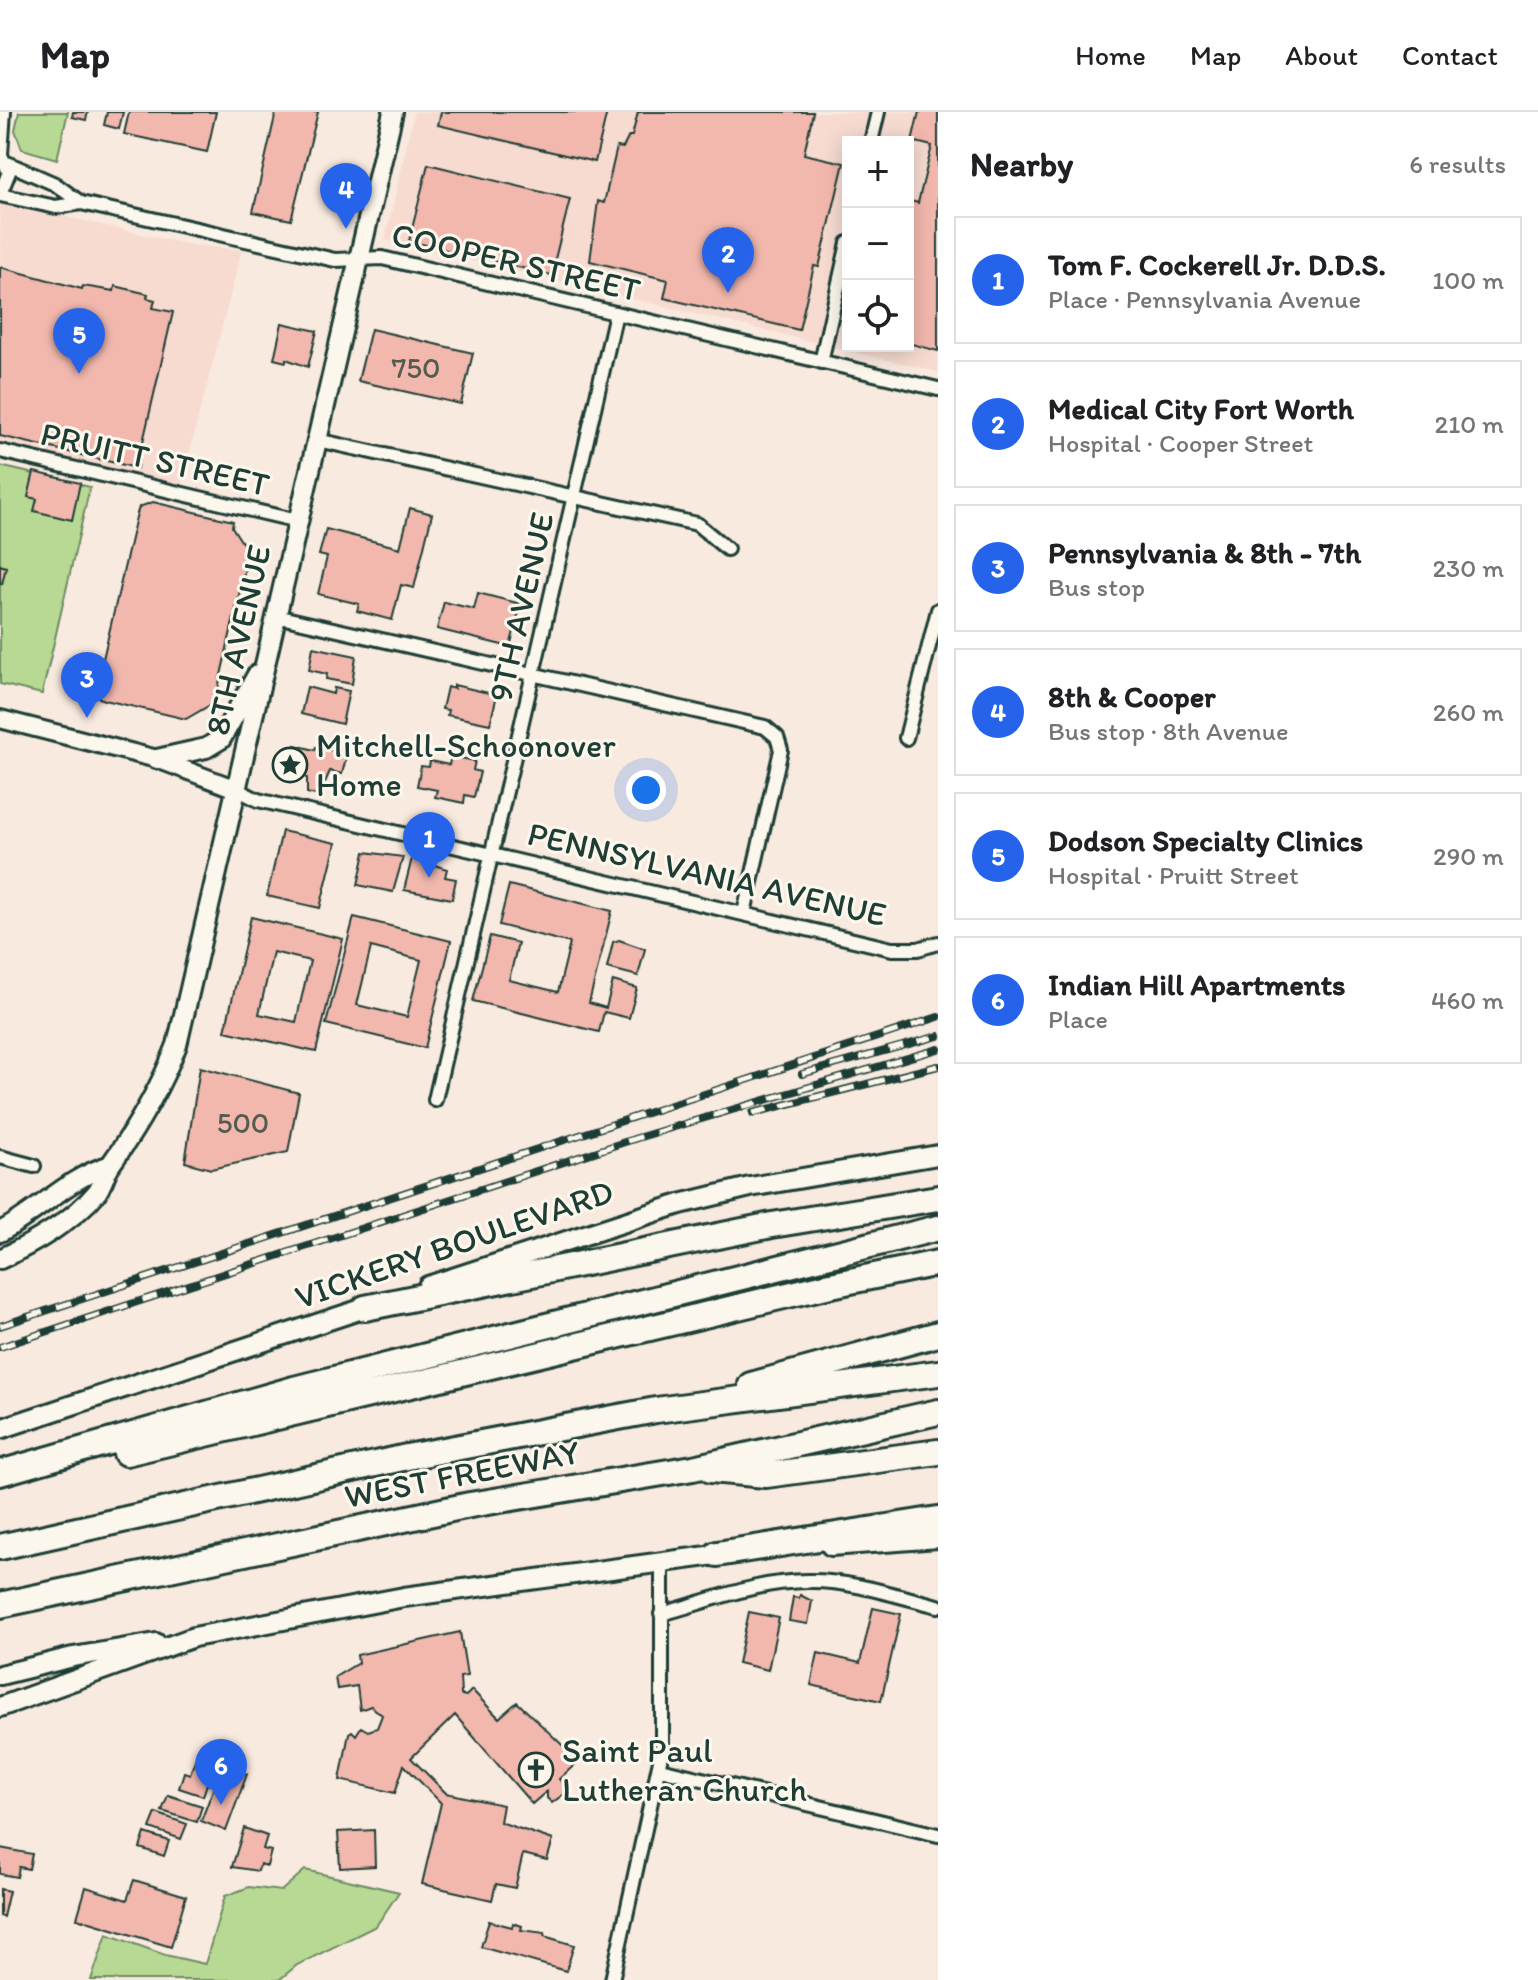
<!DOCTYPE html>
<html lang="en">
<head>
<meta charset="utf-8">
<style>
	body { margin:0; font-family:Itim,sans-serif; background:#f6f6f6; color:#202124 }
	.controls { position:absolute; right:24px; top:24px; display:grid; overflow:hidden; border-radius:0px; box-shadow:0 4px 20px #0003 }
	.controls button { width:72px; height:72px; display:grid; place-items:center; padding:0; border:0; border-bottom:2px solid #e0e0e0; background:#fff; color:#202124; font:40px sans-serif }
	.you { position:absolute; left:646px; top:678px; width:28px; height:28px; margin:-20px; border:6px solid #fff; border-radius:50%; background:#1a73e8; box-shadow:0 0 0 12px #1a73e833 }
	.badge { display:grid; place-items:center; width:52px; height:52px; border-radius:50%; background:#2563eb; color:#fff; font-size:26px; font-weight:700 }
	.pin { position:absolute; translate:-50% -66px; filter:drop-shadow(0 2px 4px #0008) }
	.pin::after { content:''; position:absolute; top:42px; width:28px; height:24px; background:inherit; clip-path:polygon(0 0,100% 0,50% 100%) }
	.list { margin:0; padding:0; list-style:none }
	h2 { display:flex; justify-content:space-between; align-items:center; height:104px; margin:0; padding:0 32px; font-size:34px }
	h2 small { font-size:26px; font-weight:400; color:#757577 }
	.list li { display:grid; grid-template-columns:52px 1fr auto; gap:24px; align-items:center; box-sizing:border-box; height:128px; margin:0 16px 16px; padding:0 16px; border:2px solid #e0e0e0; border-radius:0px }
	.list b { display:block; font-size:30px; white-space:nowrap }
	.list p { margin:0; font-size:26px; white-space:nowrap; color:#757577 }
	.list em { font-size:26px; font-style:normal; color:#757577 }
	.icon { flex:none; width:44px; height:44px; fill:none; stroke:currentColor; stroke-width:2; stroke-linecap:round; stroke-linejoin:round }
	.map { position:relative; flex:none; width:938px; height:1868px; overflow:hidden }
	header { display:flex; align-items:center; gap:48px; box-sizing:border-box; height:112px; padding:0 40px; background:#fff; border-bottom:2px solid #e0e0e0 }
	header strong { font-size:38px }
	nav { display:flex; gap:44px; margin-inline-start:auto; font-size:28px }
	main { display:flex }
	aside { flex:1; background:#fff }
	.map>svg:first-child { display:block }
</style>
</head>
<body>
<header>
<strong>Map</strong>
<nav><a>Home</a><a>Map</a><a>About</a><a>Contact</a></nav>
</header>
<main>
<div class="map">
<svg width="938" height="1868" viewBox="0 0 938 1868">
	<rect width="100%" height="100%" fill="#f9eae0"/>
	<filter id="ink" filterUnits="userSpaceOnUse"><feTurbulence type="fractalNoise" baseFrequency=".0125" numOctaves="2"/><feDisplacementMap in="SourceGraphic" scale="16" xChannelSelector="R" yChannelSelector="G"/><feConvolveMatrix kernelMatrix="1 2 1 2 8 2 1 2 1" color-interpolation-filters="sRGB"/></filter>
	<g filter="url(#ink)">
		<path fill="#f7dbd1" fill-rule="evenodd" d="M 414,0 L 938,0 L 938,260 L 385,128 ZM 848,30 L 908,30 L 908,234 L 848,234 Z
			M 0,90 L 187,132 L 242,138 L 181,373 L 0,332 Z"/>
		<path fill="#b8d993" stroke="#6c8b64" stroke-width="2" d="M 19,0 L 68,0 L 57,47 L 22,37 L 15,18 Z
			M 0,354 L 90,375 L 42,582 L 0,572 Z
			M 305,1758 L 399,1780 L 376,1814 L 297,1853 L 279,1868 L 91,1868 L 107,1822 L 165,1843 L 205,1852 L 225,1784 L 249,1775 L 281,1779 Z"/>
		<path fill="#f2b8ae" stroke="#1f3d34" stroke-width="2" fill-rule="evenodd" d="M 73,0 L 88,0 L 86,8 L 72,5 Z
			M 107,0 L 123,0 L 119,17 L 104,13 Z
			M 129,0 L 216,0 L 207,40 L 124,22 Z
			M 276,0 L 318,0 L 291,108 L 253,100 Z
			M 441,0 L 607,0 L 595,50 L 438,13 Z
			M 638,0 L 813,0 L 804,42 L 844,51 L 819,155 L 814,154 L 799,218 L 664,186 L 668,168 L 590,149 L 598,89 L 604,91 L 617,35 L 623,36 L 629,24 L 632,24 Z
			M 919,0 L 938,0 L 938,239 L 908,231 L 908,88 L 918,91 L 932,34 L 912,29 Z
			M 428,52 L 570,87 L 551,163 L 409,129 Z
			M 0,155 L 82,177 L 83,174 L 114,179 L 115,174 L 148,182 L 147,186 L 155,188 L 153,196 L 173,200 L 137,356 L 0,324 Z
			M 282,211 L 317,219 L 308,255 L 286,247 L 286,250 L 274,247 Z
			M 371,217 L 473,241 L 461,292 L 358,269 Z
			M 34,360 L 80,371 L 72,408 L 34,399 L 37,387 L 28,385 Z
			M 153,390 L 233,409 L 232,415 L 243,432 L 250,434 L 215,590 L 186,607 L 105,588 L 99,586 L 96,577 L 136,405 L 139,395 Z
			M 410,396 L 432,402 L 414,476 L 401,473 L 392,508 L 357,499 L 359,492 L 318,482 L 327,445 L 319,443 L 326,417 L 400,436 Z
			M 0,453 L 6,455 L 2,472 L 0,471 Z
			M 478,481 L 521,492 L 510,535 L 437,517 L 444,490 L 474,497 Z
			M 313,535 L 356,544 L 352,572 L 326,567 L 327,562 L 309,558 Z
			M 454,573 L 497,583 L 490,612 L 447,603 L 448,598 L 442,597 L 447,575 L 454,577 Z
			M 307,575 L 333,582 L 334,576 L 349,579 L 342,612 L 301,602 Z
			M 295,633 L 315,638 L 316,635 L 331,638 L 332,634 L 348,639 L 342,662 L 330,659 L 319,684 L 307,681 L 307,666 L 288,660 Z
			M 451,644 L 475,649 L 473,658 L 480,660 L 474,685 L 465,683 L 464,691 L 435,685 L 437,678 L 417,674 L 421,654 L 429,655 L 430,649 L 449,653 Z
			M 282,719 L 336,731 L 320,796 L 267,784 Z
			M 365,740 L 403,745 L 393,780 L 358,773 Z
			M 412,746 L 447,757 L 445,765 L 456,767 L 452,787 L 404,778 Z
			M 509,773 L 612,799 L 589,891 L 606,896 L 613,869 L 637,876 L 629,906 L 604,900 L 599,920 L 473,889 L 490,824 L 518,831 L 509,868 L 558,880 L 570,831 L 499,813 Z
			M 251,805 L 343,827 L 316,940 L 225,919 ZM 273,840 L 310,849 L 296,910 L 259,902 Z
			M 354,805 L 451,829 L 425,936 L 326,912 ZM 371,835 L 421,848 L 407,905 L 357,893 Z
			M 619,828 L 645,837 L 638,864 L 607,856 L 613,830 Z
			M 200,955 L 299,981 L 288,1040 L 211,1057 L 185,1050 Z
			M 800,1483 L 812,1489 L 808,1512 L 789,1509 L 793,1485 L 799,1486 Z
			M 873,1496 L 901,1502 L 881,1589 L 811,1573 L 818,1541 L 860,1551 Z
			M 749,1500 L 779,1506 L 768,1558 L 738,1551 Z
			M 460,1520 L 467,1564 L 460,1565 L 461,1583 L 466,1584 L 472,1578 L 499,1606 L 517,1590 L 579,1649 L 559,1667 L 569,1678 L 552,1691 L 547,1686 L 547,1679 L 532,1692 L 455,1603 L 411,1646 L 446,1681 L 503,1693 L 500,1710 L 553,1728 L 547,1748 L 523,1742 L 515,1776 L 496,1772 L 492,1788 L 422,1772 L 441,1691 L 404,1653 L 395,1681 L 340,1668 L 349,1621 L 352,1619 L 356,1623 L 361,1615 L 368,1619 L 377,1616 L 382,1603 L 371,1594 L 360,1598 L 357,1574 L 337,1577 L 335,1565 L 358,1551 L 357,1543 Z
			M 195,1648 L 218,1655 L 212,1673 L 207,1672 L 203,1684 L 179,1676 L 184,1660 L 190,1662 Z
			M 223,1653 L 247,1662 L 226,1719 L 201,1709 L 214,1675 L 220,1677 L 223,1669 L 218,1667 Z
			M 168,1683 L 202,1694 L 197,1710 L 162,1699 Z
			M 156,1701 L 187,1712 L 181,1727 L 150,1716 Z
			M 244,1716 L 267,1724 L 263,1737 L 271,1739 L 267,1754 L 260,1752 L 258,1759 L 232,1755 Z
			M 374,1718 L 375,1754 L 340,1756 L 338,1720 Z
			M 145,1721 L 169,1729 L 164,1744 L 140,1736 Z
			M 0,1736 L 32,1742 L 29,1757 L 19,1755 L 17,1765 L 0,1762 Z
			M 134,1768 L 186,1784 L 171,1835 L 77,1806 L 86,1775 L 127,1788 Z
			M 0,1777 L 9,1779 L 3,1805 L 0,1804 Z
			M 489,1809 L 512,1815 L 513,1811 L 522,1814 L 521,1818 L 545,1821 L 544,1824 L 574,1833 L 566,1859 L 481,1835 Z"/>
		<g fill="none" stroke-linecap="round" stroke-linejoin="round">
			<g stroke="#1f3d34" stroke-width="18">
				<path id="minor" d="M 871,30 L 878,0
					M 0,41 L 9,60 L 0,82
					M 1,42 L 4,0
					M 7,51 L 55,72 L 81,91
					M 0,83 L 56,95 L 81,91 L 335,148 L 382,146 L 938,277
					M 821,250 L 848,131
					M 317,328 L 697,412 L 727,437
					M 0,339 L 298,409
					M 276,504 L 765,615 L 777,625 L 781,638 L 744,801
					M 906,626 L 938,498
					M 236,677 L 258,688 L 892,837 L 918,837 L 938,831
					M 435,988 L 616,201
					M 0,1045 L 34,1054
					M 661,1502 C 710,1489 760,1468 811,1469 C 853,1469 897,1484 938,1494
					M 660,1657 L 938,1723
					M 612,1868 L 662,1639 L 662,1450"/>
			</g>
			<g stroke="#1f3d34" stroke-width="22">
				<path id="tertiary" d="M 0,607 L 157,647 L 236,677"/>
			</g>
			<g stroke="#1f3d34" stroke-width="24">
				<path id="secondary" d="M 157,647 L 206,636 L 221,627 L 257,563
					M 0,1120 C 38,1100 68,1066 108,1054
					M 0,1147 C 33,1132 74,1108 97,1080 C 103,1072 105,1060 111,1052 C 138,1014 160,977 177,933 L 393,0
					M 428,1174 L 680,1092 L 750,1075 L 938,1043
					M 0,1317 L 377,1192
					M 831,1434 L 938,1426
					M 0,1563 L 73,1545 L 156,1531
					M 0,1595 L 194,1525 L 404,1485 L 730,1441"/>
			</g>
			<g stroke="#1f3d34" stroke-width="30">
				<path id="motorway" d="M 365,1196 L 772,1113 L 938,1086
					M 751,1273 L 938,1222
					M 126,1341 L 826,1174 L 938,1151
					M 711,1358 L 766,1363 L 938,1340
					M 0,1361 L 294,1277 L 938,1116
					M 0,1435 L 407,1345 L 656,1298 L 938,1261
					M 717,1442 L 938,1407
					M 0,1493 L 470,1393 L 693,1356 L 938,1300"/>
			</g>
			<use href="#minor" stroke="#fbf7ec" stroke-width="12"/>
			<use href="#tertiary" stroke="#fbf7ec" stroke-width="16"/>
			<use href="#secondary" stroke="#fbf7ec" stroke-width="18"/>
			<use href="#motorway" stroke="#fbf7ec" stroke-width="24"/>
			<g stroke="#1f3d34" stroke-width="8">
				<path id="rail" d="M 802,962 L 938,924
					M 753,1001 L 938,954
					M 0,1214 L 938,905
					M 0,1235 L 637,1026 L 938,937"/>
			</g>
			<use href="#rail" stroke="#fbf7ec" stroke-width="5" stroke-dasharray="15" stroke-linecap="butt"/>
		</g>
	</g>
	<defs>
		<g id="sight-ring" transform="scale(1.8)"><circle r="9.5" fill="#fbf7ec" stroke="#1f3d34" stroke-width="1.5"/><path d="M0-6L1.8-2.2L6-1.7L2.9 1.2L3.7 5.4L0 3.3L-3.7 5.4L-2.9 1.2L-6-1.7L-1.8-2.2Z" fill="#1f3d34"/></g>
		<g id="church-ring" transform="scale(1.8)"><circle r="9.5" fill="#fbf7ec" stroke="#1f3d34" stroke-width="1.5"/><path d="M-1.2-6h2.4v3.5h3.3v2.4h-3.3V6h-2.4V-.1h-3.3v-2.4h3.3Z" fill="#1f3d34"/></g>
	</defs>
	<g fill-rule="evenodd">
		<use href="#sight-ring" x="290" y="653"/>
		<use href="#church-ring" x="536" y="1658"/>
	</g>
	<g text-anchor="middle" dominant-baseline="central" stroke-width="6" stroke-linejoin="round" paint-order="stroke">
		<g font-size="30" fill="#545c52">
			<text x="416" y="255">750</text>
			<text x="243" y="1010">500</text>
		</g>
		<g font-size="34" fill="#1f3d34" stroke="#fbf7ec">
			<text transform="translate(516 150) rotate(13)">COOPER STREET</text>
			<text transform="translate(155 347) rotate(13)">PRUITT STREET</text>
			<text transform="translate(521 495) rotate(-77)">9TH AVENUE</text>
			<text transform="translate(238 528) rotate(-77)">8TH AVENUE</text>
			<text transform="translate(707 762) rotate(13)">PENNSYLVANIA AVENUE</text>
			<text transform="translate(454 1132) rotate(-19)">VICKERY BOULEVARD</text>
			<text transform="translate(462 1362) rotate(-11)">WEST FREEWAY</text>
		</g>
		<g font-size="34" fill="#1f3d34" stroke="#fbf7ec" text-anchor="start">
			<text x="316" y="633">Mitchell-Schoonover<tspan x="316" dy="39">Home</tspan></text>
			<text x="562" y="1638">Saint Paul<tspan x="562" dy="39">Lutheran Church</tspan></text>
		</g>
	</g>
</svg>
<div class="controls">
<button>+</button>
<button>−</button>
<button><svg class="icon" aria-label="locate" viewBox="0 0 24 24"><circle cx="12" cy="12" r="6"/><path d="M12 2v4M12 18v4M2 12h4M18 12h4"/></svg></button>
</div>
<div class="you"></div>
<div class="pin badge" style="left:429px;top:766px">1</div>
<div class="pin badge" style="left:728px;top:181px">2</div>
<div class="pin badge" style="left:87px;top:606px">3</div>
<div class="pin badge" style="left:346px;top:117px">4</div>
<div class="pin badge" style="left:79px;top:262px">5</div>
<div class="pin badge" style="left:221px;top:1693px">6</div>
</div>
<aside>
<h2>Nearby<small>6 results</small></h2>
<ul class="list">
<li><span class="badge">1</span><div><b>Tom F. Cockerell Jr. D.D.S.</b><p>Place · Pennsylvania Avenue</p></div><em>100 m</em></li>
<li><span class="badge">2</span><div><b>Medical City Fort Worth</b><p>Hospital · Cooper Street</p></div><em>210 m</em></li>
<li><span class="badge">3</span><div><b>Pennsylvania &amp; 8th - 7th</b><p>Bus stop</p></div><em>230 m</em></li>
<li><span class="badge">4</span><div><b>8th &amp; Cooper</b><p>Bus stop · 8th Avenue</p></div><em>260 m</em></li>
<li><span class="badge">5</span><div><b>Dodson Specialty Clinics</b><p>Hospital · Pruitt Street</p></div><em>290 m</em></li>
<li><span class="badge">6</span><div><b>Indian Hill Apartments</b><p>Place</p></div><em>460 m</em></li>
</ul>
</aside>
</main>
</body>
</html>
